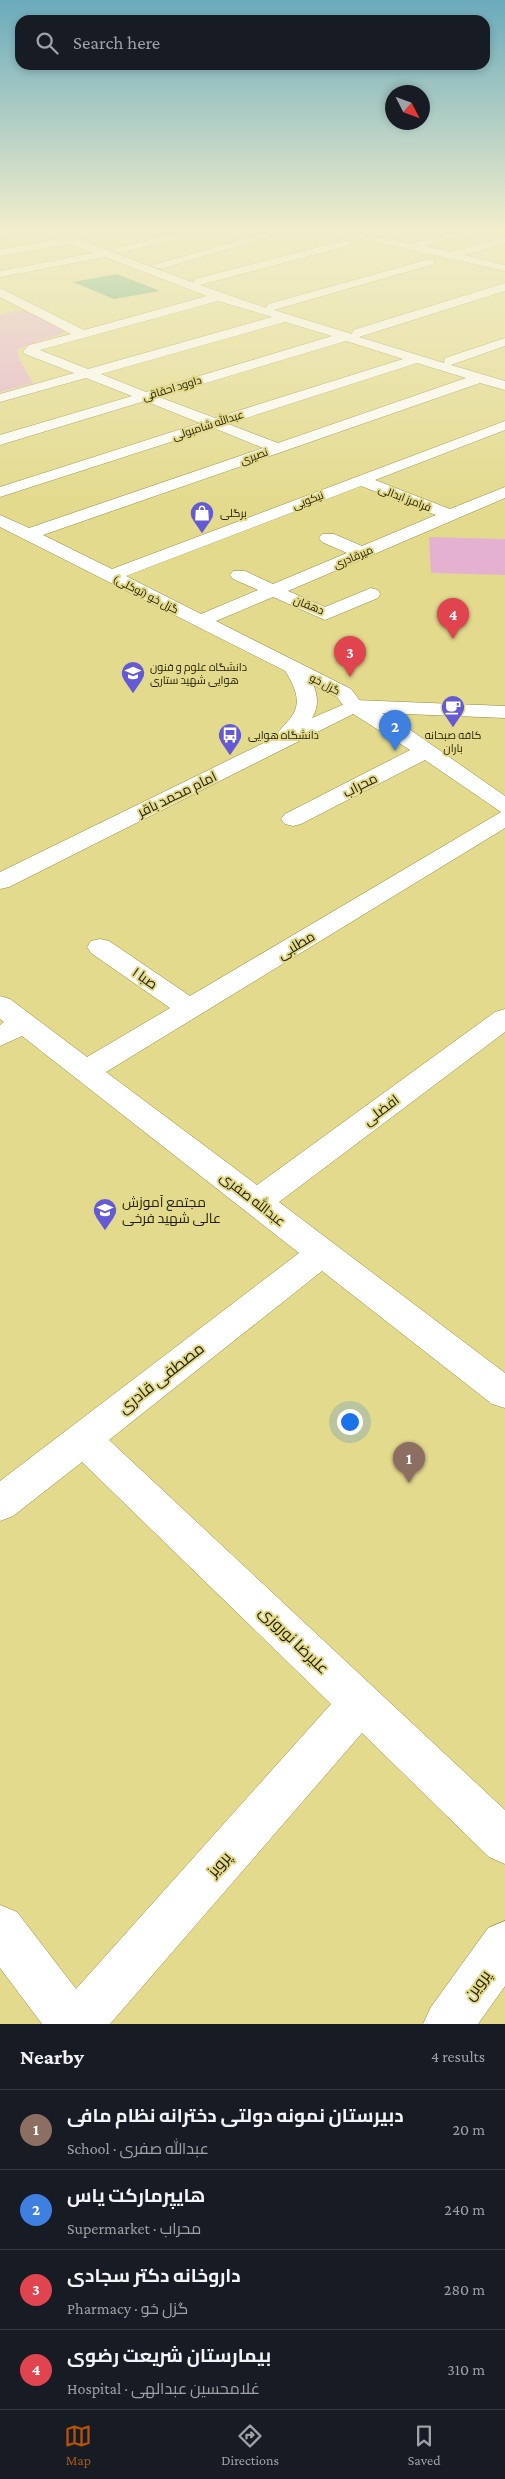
<!DOCTYPE html>
<html lang="en">
<head>
<meta charset="utf-8">
<style>
	body { margin:0; font-family:"Crimson Pro",Cairo,serif; background:#20242c; color:#f1f3f6 }
	.compass { position:absolute; left:385px; top:85px; width:45px; height:45px; border-radius:50%; background:#171b24; box-shadow:0 2px 8px #0003; rotate:132deg }
	.you { position:absolute; left:349px; top:1421px; width:18px; height:18px; margin:-12px; border:4px solid #fff; border-radius:50%; background:#1a73e8; box-shadow:0 0 0 8px #1a73e833 }
	.badge { display:grid; place-items:center; width:32px; height:32px; border-radius:50%; background:#b45309; color:#fff; font-size:16px; font-weight:700 }
	.pin { position:absolute; translate:-50% -41px; filter:drop-shadow(0 1px 2px #0008) }
	.pin::after { content:''; position:absolute; top:26px; width:18px; height:15px; background:inherit; clip-path:polygon(0 0,100% 0,50% 100%) }
	.list { margin:0; padding:0; list-style:none }
	h2 { display:flex; justify-content:space-between; align-items:center; height:65px; margin:0; padding:0 20px; font-size:21px }
	h2 small { font-size:16px; font-weight:400; color:#9ea1a6 }
	.list li { display:grid; grid-template-columns:32px 1fr auto; gap:15px; align-items:center; box-sizing:border-box; height:80px; padding:0 20px; border-top:1px solid #363941 }
	.list b { display:block; font-size:19px; white-space:nowrap }
	.list p { margin:0; font-size:16px; white-space:nowrap; color:#9ea1a6 }
	.list em { font-size:16px; font-style:normal; color:#9ea1a6 }
	.icon { flex:none; width:28px; height:28px; fill:none; stroke:currentColor; stroke-width:2; stroke-linecap:round; stroke-linejoin:round }
	.map { position:relative; flex:none; width:505px; height:2024px; overflow:hidden }
	.search { position:absolute; background:#171b24; box-shadow:0 2px 8px #0003; left:15px; right:15px; top:15px; height:55px; display:flex; align-items:center; gap:12px; box-sizing:border-box; padding:0 18px; border-radius:15px; color:#9ea1a6; font-size:19px }
	.sheet { height:385px; background:#171b24 }
	nav { display:flex; justify-content:space-around; align-items:center; box-sizing:border-box; height:70px; border-top:1px solid #363941; background:#171b24; font-size:14px; color:#9ea1a6 }
	nav a { display:grid; justify-items:center; gap:2px }
	nav .on { color:#b45309 }
	.map>svg:first-child { display:block }
</style>
</head>
<body>
<div class="map">
<svg width="505" height="2024" viewBox="0 0 505 2024">
	<rect width="100%" height="100%" fill="#e3da8d"/>
	<path fill="#e4b2d0" d="M 15,311 L 32,311 L 66,332 L 17,349 L 20,361 L 33,383 L 0,392 L 0,315 Z
		M 429,537 L 505,539 L 505,575 L 431,573 Z"/>
	<path fill="#4d9e79" d="M 117,274 L 160,291 L 114,299 L 73,282 Z"/>
	<g fill="none" stroke-linecap="round" stroke-linejoin="round">
		<g stroke="#948a3f" stroke-width="1">
			<path id="minor" d="M 12,227 L 45,227 L 194,283 L 195,279 L 343,241 L 351,241 L 351,245 L 200,285 L 266,308 L 268,304 L 426,260 L 434,260 L 434,264 L 274,310 L 352,334 L 353,330 L 505,283 L 505,291 L 359,337 L 444,363 L 445,358 L 505,338 L 505,346 L 451,365 L 505,381 L 505,390 L 480,383 L 43,535 L 112,569 L 505,421 L 505,430 L 375,480 L 450,509 L 505,487 L 505,498 L 288,591 L 325,607 L 371,588 L 378,590 L 380,594 L 378,598 L 325,620 L 273,597 L 216,621 L 351,689 L 361,702 L 399,722 L 505,796 L 505,828 L 106,1072 L 257,1185 L 495,1012 L 505,1009 L 505,1032 L 279,1202 L 505,1373 L 505,1408 L 492,1404 L 322,1271 L 109,1440 L 505,1810 L 505,1864 L 489,1857 L 362,1733 L 110,2024 L 42,2024 L 0,1968 L 0,1905 L 17,1912 L 76,1989 L 331,1704 L 82,1462 L 13,1516 L 0,1521 L 0,1481 L 299,1253 L 22,1036 L 0,1046 L 0,1025 L 4,1022 L 0,1019 L 0,996 L 10,999 L 87,1057 L 170,1008 L 91,953 L 87,947 L 91,941 L 100,939 L 109,941 L 190,996 L 501,812 L 425,760 L 301,824 L 293,826 L 285,824 L 281,819 L 285,814 L 410,750 L 347,710 L 337,697 L 0,527 L 0,515 L 29,528 L 263,448 L 214,428 L 0,497 L 0,487 L 200,423 L 145,401 L 0,445 L 0,435 L 132,396 L 86,378 L 0,402 L 0,394 L 74,373 L 25,354 L 23,351 L 29,345 L 71,334 L 0,297 L 0,288 L 84,330 L 207,296 L 105,257 L 0,277 L 0,271 L 93,253 L 69,244 L 0,256 L 0,250 L 58,239 L 32,229 L 0,235 L 0,229 ZM 218,301 L 272,317 L 88,369 L 40,350 ZM 285,322 L 332,336 L 146,392 L 101,374 ZM 346,341 L 403,359 L 215,418 L 159,397 ZM 417,363 L 466,378 L 278,443 L 228,424 ZM 361,486 L 436,515 L 362,546 L 334,534 L 322,534 L 319,538 L 322,542 L 347,553 L 273,584 L 245,571 L 233,571 L 230,575 L 233,579 L 258,590 L 201,614 L 126,576 Z
				M 203,227 L 220,227 L 219,229 L 120,253 L 114,250 L 116,248 Z
				M 286,227 L 298,228 L 164,268 L 156,268 L 154,266 L 156,264 Z
				M 317,227 L 335,227 L 411,244 L 472,227 L 488,227 L 487,229 L 423,246 L 451,252 L 505,237 L 505,243 L 464,255 L 505,265 L 505,271 L 322,230 Z
				M 505,1921 L 505,1986 L 478,2024 L 423,2024 L 431,2007 L 488,1928 Z"/>
		</g>
		<g stroke="#948a3f" stroke-width="1">
			<path id="major" d="M 293,661 L 300,663 C 312,680 324,698 312,718 L 354,700 L 505,706 L 505,718 L 357,712 L 9,887 L 0,889 L 0,872 L 276,737 C 278,731 284,726 288,721 C 305,703 294,686 283,667 L 286,663 Z"/>
		</g>
		<use href="#minor" fill="#fff" fill-rule="evenodd"/>
		<use href="#major" fill="#fff" fill-rule="evenodd"/>
	</g>
	<linearGradient id="sky" x2="0" y2="1"><stop stop-color="#6aabbc"/><stop offset="0.45" stop-color="#f2eecc"/><stop offset="1" stop-color="#f2eecc" stop-opacity="0"/></linearGradient>
	<rect width="505" height="510" fill="url(#sky)"/>
	<defs>
		<g id="shop-pin" transform="scale(1.25)"><path d="M0 17L-7.5 6A9.5 9.5 0 1 1 7.5 6Z" fill="#645bd4" stroke="#e3da8d"/><path d="M-5-2.5h2.3a2.7 3.5 0 0 1 5.4 0H5L5.5 6h-11ZM-1.5-2.5h3a1.5 2.3 0 0 0-3 0Z" fill="#fff"/></g>
		<g id="university-pin" transform="scale(1.25)"><path d="M0 17L-7.5 6A9.5 9.5 0 1 1 7.5 6Z" fill="#645bd4" stroke="#e3da8d"/><path d="M0-5L7-2L0 1L-7-2ZM-4 1L0 2.5L4 1V4Q0 6-4 4Z" fill="#fff"/></g>
		<g id="cafe-pin" transform="scale(1.25)"><path d="M0 17L-7.5 6A9.5 9.5 0 1 1 7.5 6Z" fill="#645bd4" stroke="#e3da8d"/><path d="M-5.5-4.5H6V0H3Q3 3.5 0 3.5H-2.5Q-5.5 3.5-5.5 0ZM3-3.2v2h1.7v-2ZM-6 4.5H4V6H-6Z" fill="#fff"/></g>
		<g id="bus-pin" transform="scale(1.25)"><path d="M0 17L-7.5 6A9.5 9.5 0 1 1 7.5 6Z" fill="#645bd4" stroke="#e3da8d"/><path d="M-5-6H5V4H4V6H2V4H-2V6H-4V4H-5ZM-3.5-4V0h7V-4ZM-3.5 1.2v1.5H-2V1.2ZM2 1.2v1.5H3.5V1.2Z" fill="#fff"/></g>
		<g id="school-pin" transform="scale(1.25)"><path d="M0 17L-7.5 6A9.5 9.5 0 1 1 7.5 6Z" fill="#645bd4" stroke="#e3da8d"/><path d="M0-5L7-2L0 1L-7-2ZM-4 1L0 2.5L4 1V4Q0 6-4 4Z" fill="#fff"/></g>
	</defs>
	<g fill-rule="evenodd">
		<use href="#shop-pin" x="202" y="513"/>
		<use href="#university-pin" x="133" y="673"/>
		<use href="#cafe-pin" x="453" y="707"/>
		<use href="#bus-pin" x="230" y="735"/>
		<use href="#school-pin" x="105" y="1210"/>
	</g>
	<g text-anchor="middle" dominant-baseline="central" stroke-width="4" stroke-linejoin="round" paint-order="stroke">
		<g font-size="11" fill="#231f00" stroke="#e3da8d">
			<text transform="translate(172 388) rotate(-17)">داوود احقاقی</text>
			<text transform="translate(208 425) rotate(-18)">عبدالله شامبولی</text>
			<text transform="translate(254 456) rotate(-19)">نصیری</text>
			<text transform="translate(405 498) rotate(21)">فرامرز ابدالی</text>
			<text transform="translate(308 500) rotate(-21)">نیکویی</text>
			<text transform="translate(353 557) rotate(-23)">میرقادری</text>
			<text transform="translate(146 594) rotate(27)">گزل خو (توکلی)</text>
			<text transform="translate(309 605) rotate(22)">دهقان</text>
			<text transform="translate(325 684) rotate(28)">گزل خو</text>
		</g>
		<g font-size="11" fill="#231f00" stroke="#e3da8d" text-anchor="start">
			<text x="220" y="513">برگلی</text>
			<text x="150" y="667">دانشگاه علوم و فنون<tspan x="150" dy="13">هوایی شهید ستاری</tspan></text>
			<text x="248" y="735">دانشگاه هوایی</text>
			<text x="453" y="735" text-anchor="middle">کافه صبحانه<tspan x="453" dy="13">باران</tspan></text>
		</g>
		<g font-size="14" fill="#231f00" stroke="#e3da8d">
			<text transform="translate(360 785) rotate(-27)">محراب</text>
			<text transform="translate(177 794) rotate(-26)">امام محمد باقر</text>
			<text transform="translate(296 945) rotate(-31)">مطلبی</text>
			<text transform="translate(145 978) rotate(35)">صبا ۱</text>
			<text transform="translate(381 1110) rotate(-37)">افضلی</text>
			<text transform="translate(253 1199) rotate(38)">عبدالله صفری</text>
		</g>
		<g font-size="14" fill="#231f00" stroke="#e3da8d" text-anchor="start">
			<text x="122" y="1202">مجتمع آموزش<tspan x="122" dy="16">عالی شهید فرخی</tspan></text>
		</g>
		<g font-size="16" fill="#231f00" stroke="#e3da8d">
			<text transform="translate(161 1378) rotate(-38)">مصطفی قادری</text>
			<text transform="translate(294 1640) rotate(44)">علیرضا نوروزی</text>
			<text transform="translate(219 1864) rotate(-49)">پرویز</text>
			<text transform="translate(477 1985) rotate(-54)">پروین</text>
		</g>
	</g>
</svg>
<svg class="compass" viewBox="-18 -18 36 36"><path d="M0-13l5 13h-10z" fill="#e53935"/><path d="M0 13l5-13h-10z" fill="#9ea1a6"/></svg>
<div class="you"></div>
<div class="pin badge" style="left:409px;top:1483px;background:#8d6e63">1</div>
<div class="pin badge" style="left:395px;top:751px;background:#3f7fe0">2</div>
<div class="pin badge" style="left:350px;top:677px;background:#e0444e">3</div>
<div class="pin badge" style="left:453px;top:639px;background:#e0444e">4</div>
<div class="search"><svg class="icon" aria-label="search" viewBox="0 0 24 24"><circle cx="10" cy="10" r="6"/><path d="M15 15l6 6"/></svg>Search here</div>
</div>
<section class="sheet">
<h2>Nearby<small>4 results</small></h2>
<ul class="list">
<li><span class="badge" style="background:#8d6e63">1</span><div><b>دبیرستان نمونه دولتی دخترانه نظام مافی</b><p>School · عبدالله صفری</p></div><em>20 m</em></li>
<li><span class="badge" style="background:#3f7fe0">2</span><div><b>هایپرمارکت یاس</b><p>Supermarket · محراب</p></div><em>240 m</em></li>
<li><span class="badge" style="background:#e0444e">3</span><div><b>داروخانه دکتر سجادی</b><p>Pharmacy · گزل خو</p></div><em>280 m</em></li>
<li><span class="badge" style="background:#e0444e">4</span><div><b>بیمارستان شریعت رضوی</b><p>Hospital · غلامحسین عبدالهی</p></div><em>310 m</em></li>
</ul>
</section>
<nav>
<a class="on"><svg class="icon" aria-label="map" viewBox="0 0 24 24"><path d="M3 6l6-2 6 2 6-2v14l-6 2-6-2-6 2zM9 4v14M15 6v14"/></svg>Map</a>
<a><svg class="icon" aria-label="directions" viewBox="0 0 24 24"><path d="M12 3l9 9-9 9-9-9zM9 14v-3h6M13 9l2 2-2 2"/></svg>Directions</a>
<a><svg class="icon" aria-label="saved" viewBox="0 0 24 24"><path d="M7 4h10v16l-5-4-5 4z"/></svg>Saved</a>
</nav>
</body>
</html>
